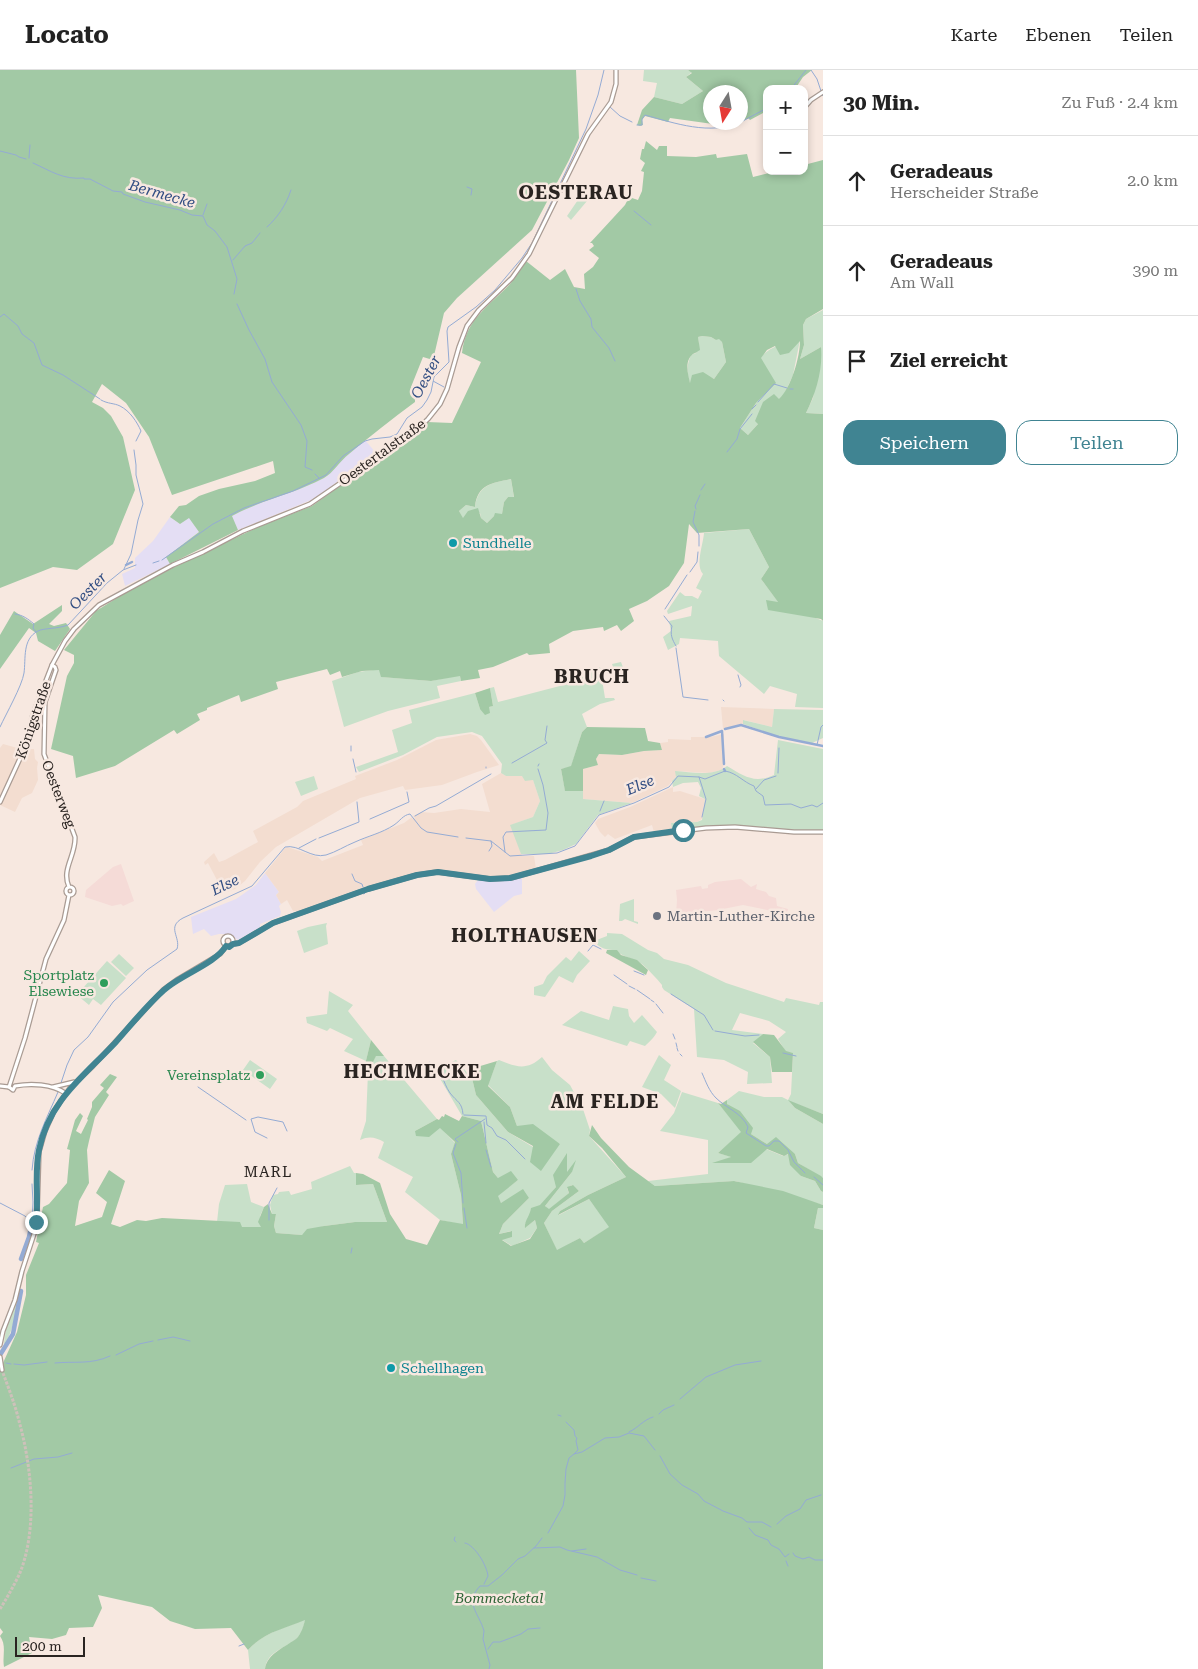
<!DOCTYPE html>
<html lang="de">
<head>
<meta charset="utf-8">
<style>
	body { margin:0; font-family:"Roboto Serif",serif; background:#f2f2f2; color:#222 }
	.controls { position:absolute; right:15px; top:15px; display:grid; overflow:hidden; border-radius:10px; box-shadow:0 2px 8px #0003 }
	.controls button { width:45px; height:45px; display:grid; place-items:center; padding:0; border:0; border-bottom:1px solid #e0e0e0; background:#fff; color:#222; font:25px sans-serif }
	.compass { position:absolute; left:703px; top:15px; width:45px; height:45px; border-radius:50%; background:#fff; box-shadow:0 2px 8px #0003; rotate:191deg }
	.scale { position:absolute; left:15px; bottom:12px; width:70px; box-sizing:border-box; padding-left:5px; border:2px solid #2a2421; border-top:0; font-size:14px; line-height:18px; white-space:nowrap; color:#2a2421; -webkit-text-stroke:4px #f7e8e0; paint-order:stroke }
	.stop { position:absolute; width:15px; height:15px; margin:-11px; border:4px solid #408492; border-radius:50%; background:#fff }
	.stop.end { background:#408492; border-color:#fff; box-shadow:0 1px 5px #0008 }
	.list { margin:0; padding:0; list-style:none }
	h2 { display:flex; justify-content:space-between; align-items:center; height:65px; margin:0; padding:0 20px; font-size:21px }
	h2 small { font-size:16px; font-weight:400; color:#767676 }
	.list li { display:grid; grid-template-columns:32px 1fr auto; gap:15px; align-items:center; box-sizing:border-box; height:90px; padding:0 20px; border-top:1px solid #e0e0e0 }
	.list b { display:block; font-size:19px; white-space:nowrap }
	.list p { margin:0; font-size:16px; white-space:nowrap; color:#767676 }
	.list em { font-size:16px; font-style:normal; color:#767676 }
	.actions { display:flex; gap:10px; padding:15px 20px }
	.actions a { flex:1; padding:11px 0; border:1px solid #408492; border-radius:15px; text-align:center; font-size:18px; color:#408492 }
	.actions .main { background:#408492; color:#fff }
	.icon { flex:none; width:28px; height:28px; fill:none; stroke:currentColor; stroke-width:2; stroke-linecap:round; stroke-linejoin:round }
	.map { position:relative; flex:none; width:823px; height:1599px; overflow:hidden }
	header { display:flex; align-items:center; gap:30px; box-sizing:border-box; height:70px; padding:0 25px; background:#fff; border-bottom:1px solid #e0e0e0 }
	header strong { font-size:24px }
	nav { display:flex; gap:28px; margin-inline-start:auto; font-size:18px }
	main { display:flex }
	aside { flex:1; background:#fff }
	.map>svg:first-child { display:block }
</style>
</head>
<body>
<header>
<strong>Locato</strong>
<nav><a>Karte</a><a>Ebenen</a><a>Teilen</a></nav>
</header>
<main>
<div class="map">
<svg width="823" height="1599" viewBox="0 0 823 1599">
	<rect width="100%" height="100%" fill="#f7e8e0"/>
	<path fill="#e4def4" d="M 365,370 L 376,383 L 326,420 L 311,430 L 238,460 L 231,446 L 247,438 L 296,420 L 326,407 L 340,391 Z
		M 170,447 L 180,454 L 189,447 L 199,462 L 166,487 L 170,494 L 125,516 L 122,504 L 135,498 L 135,488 L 153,471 Z
		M 265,803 L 279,822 L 276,825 L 281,834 L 279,836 L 281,842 L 280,846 L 260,854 L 260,857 L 238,870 L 234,867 L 226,864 L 219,864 L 211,866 L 204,859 L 193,864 L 191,847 L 236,829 L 256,815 Z
		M 522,807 L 522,824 L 514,826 L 494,842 L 476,819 L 475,814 L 478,810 L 508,811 Z"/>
	<path fill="#f3ddd0" d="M 721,637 L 774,639 L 772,657 L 744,650 L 743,654 L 723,659 Z
		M 470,664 L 477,666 L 481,670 L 499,695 L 477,702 L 442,715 L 405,720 L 403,716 L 360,728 L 276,777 L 260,792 L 245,811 L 235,819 L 227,822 L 223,814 L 214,819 L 212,816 L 218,812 L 208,793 L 205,795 L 204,792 L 214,783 L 219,792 L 225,790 L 258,772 L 253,761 L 297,737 L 303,731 L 356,709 L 355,706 L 397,690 L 436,670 Z
		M 724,664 L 724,693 L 722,700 L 709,703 L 676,701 L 676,707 L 668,716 L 632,733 L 583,729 L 583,699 L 598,695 L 596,689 L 599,684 L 622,685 L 644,681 L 662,680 L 660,673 L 668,672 L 668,669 L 691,670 L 691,667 L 710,667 Z
		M 3,674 L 21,679 L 34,679 L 35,689 L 38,692 L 37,698 L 38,710 L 32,723 L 22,728 L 15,742 L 0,735 L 0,678 Z
		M 501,703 L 506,706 L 522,706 L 533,710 L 540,731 L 533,747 L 511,755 L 522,786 L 534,786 L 536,799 L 508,806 L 492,807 L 446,800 L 425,801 L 361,818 L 302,841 L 293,841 L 287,830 L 281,834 L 276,825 L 279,822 L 265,803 L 285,778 L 287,777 L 318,787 L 322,791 L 363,775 L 361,770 L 404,753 L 412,747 L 413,749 L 415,748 L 413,746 L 421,742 L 434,743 L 461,739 L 490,742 L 482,714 Z
		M 673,717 L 673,722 L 680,721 L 705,729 L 702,749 L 697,752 L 671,753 L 672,760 L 654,762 L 652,755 L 615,769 L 608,764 L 605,767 L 600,762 L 595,753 L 598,749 L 630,737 Z"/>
	<path fill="#f5dbd7" d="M 121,794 L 134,831 L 123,836 L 121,834 L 112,836 L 85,827 L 86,820 L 113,797 Z
		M 741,809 L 751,817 L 757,814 L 756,819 L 766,822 L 769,826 L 776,828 L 777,836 L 788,839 L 787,844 L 743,835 L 718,840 L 676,845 L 677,830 L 676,820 L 701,816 L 702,819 L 708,818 L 708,815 L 715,812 Z"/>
	<path fill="#c8e0c9" d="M 644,0 L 688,0 L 692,2 L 686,7 L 703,21 L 682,34 L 654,27 L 657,13 L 643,11 Z
		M 580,127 L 587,131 L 571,150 L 567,146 Z
		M 823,240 L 823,344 L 806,343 L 813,328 L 821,277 L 800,289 L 804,275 L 803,255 L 806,249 Z
		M 702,266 L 711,267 L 716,270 L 719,268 L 722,272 L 726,292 L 714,309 L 707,306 L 690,314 C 687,303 686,296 691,285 L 696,283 L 699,275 L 698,267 Z
		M 800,270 L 793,305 L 784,325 L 748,365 L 740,358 L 756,333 L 775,313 L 760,288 C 771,275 784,274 800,270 Z
		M 511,409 L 514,428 L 508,427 L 504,432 L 502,444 L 494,446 L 487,453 L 481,448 L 480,443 L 463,449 L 459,441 L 466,435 L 475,437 C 478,414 493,413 511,409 Z
		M 749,459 L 769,497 L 761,509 L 779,533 L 823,551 L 823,638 L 795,637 L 797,624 L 770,616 L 764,624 L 719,586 L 718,571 L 680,568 L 679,574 L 668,580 L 663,567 L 671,561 L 669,551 L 691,546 L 692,537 L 692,536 L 668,544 L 667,541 L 680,522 L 685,526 L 692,526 L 698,529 L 702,521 L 696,518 L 703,504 C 695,496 703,475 704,463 Z
		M 621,592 L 627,608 L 618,610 L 612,594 Z
		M 600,597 L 605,628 L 614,628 L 615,630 L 600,634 L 582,644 L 587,657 L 582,662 L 571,697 L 561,699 L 565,720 L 583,721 L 583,729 L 632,733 L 598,745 L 576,774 L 563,780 L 548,784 L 521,784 L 510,755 L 533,747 L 540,731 L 533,710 L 525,711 L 522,706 L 506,706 L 501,703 L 502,694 L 482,666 L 472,662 L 437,667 L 403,685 L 359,702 L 356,697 L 398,682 L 392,660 L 412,653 L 409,640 L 475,623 L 480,639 L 493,636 L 490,618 L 494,617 L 498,632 L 579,611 L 578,603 Z
		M 373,600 L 380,600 L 382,607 L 431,611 L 460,605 L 461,611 L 437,616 L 440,628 L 388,641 L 344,657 L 332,611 L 358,602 Z
		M 774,639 L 823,640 L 823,668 L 812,673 L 780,667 L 743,654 L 743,650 L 772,657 Z
		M 778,670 L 823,679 L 823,760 L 801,761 L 723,755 L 672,760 L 671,753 L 697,752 L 702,750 L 705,729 L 699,726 L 701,718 L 698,712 L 683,713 L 673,717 L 672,711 L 676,707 L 675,701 C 692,702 713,707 727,696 C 744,706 754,714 774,705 Z
		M 314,706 L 318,719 L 301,726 L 295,712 Z
		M 634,829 L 634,851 L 638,852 L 638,854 L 625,849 L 622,851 L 619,851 L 620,834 Z
		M 327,853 L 326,856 L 328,874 L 304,883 L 297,861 L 308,857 Z
		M 607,863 L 622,864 L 648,880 L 657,883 L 664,889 L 688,895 L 726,913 L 784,932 L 786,928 L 819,935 L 820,932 L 823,932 L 823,1044 L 789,1031 L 795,1038 L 823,1054 L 823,1108 L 798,1093 L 795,1084 L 767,1074 L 751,1064 L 727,1034 L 727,1030 L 739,1021 L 764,1027 L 782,1027 L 788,1030 L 791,1024 L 793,983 L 786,982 L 778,969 L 786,962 L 769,951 L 740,943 L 732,960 L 763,964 L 753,973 L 770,987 L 772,1013 L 747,1014 L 748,1002 L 724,990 L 697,987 L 694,939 L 664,920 L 662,917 L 662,915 C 656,908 649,900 642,894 C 634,888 623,888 616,880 C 607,880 600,879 594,871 L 607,866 Z
		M 579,881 L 590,891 L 577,905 L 573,913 L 559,906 L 545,927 L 534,925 L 534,917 L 543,914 L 547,906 L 566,887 L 571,891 Z
		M 119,884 L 134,898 L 126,906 L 111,892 Z
		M 107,891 L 126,908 L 101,935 L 93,929 L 89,935 L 77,925 L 82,920 L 92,928 L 82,919 Z
		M 329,921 L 353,935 L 348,941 L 371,970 L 366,991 L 344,981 L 353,969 L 330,958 L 327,961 L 307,953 L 306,947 L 327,944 Z
		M 613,936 L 628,939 L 629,946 L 634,953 L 642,945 L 657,962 C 653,969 650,971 645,976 L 630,971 L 627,976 L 562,955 L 581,941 L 609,950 Z
		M 376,985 L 384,986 L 437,1049 L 415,1061 L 440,1057 L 455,1073 L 451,1084 L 461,1125 L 463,1155 L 440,1150 L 405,1122 L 413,1107 L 378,1088 L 384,1072 C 375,1067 369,1066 360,1070 L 366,1051 L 368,1002 Z
		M 659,985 L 671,995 L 664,1010 L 681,1021 L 675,1038 L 661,1024 L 642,1017 Z
		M 542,987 L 552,1000 L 570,1015 L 583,1039 L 590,1060 L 589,1066 L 626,1107 L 588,1125 L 560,1141 L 559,1145 L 589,1129 L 610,1157 L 584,1173 L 580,1168 L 557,1181 L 544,1153 L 552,1141 L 579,1121 L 572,1115 L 567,1118 L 569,1123 L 549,1140 L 545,1136 L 572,1102 L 566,1103 L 567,1085 L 556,1117 L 525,1154 L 526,1157 L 535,1150 L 537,1158 L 530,1168 L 512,1176 L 501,1169 L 512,1167 L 511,1161 L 499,1164 L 503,1154 L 529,1128 L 501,1133 L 497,1126 L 518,1110 L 498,1108 L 493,1102 L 481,1051 L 462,1046 L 435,1000 L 456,990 L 472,1008 L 476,1025 L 508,1062 L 533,1077 L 560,1074 L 517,1056 L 510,1037 L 488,1015 L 497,991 L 499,990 C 516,997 527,1001 542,987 Z
		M 250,990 L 277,1009 L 270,1019 L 243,1000 Z
		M 682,1022 L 718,1033 L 742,1062 L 718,1083 L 732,1087 L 715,1093 L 766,1079 L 783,1086 L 789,1084 L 801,1106 L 815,1111 L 821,1121 L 823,1122 L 823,1135 L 735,1111 L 655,1116 L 648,1111 L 708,1104 L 708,1070 L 660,1061 L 674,1043 Z
		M 350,1096 L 354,1103 L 356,1103 L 356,1115 L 373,1114 L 387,1152 L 355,1152 L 324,1156 L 302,1165 L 276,1163 L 274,1156 L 276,1144 L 272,1144 L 270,1135 L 273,1125 L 278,1124 L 279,1122 L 289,1121 L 291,1125 L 312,1119 L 311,1112 Z
		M 247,1114 L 251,1132 L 264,1137 L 260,1146 L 262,1157 L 241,1157 L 217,1152 L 219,1134 L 225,1115 Z
		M 818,1138 L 823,1138 L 823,1160 L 814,1158 Z
		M 18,1229 C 16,1248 11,1263 3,1280 L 6,1259 Z
		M 306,1549 C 304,1554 302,1563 298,1567 C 288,1578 267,1580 265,1599 L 250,1599 L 248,1580 C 264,1562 285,1558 306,1549 Z"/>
	<path fill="#a2c9a5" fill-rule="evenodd" d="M 0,0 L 576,0 L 579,68 L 569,90 L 532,160 L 457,228 L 444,243 L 433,290 L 423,287 L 411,317 L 415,322 L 415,332 C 392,349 370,366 349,384 C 340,391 333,403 324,408 C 294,424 261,430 232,446 L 238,460 L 170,494 L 166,487 L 199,462 L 189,448 L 180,454 L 170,447 L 179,436 L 186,435 L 199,426 L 219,419 L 255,411 L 275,403 L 273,391 L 172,425 L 149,367 L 126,333 L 102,314 L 92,332 L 103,338 L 111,346 L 123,367 L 135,420 L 113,474 L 77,500 L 53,497 L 0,518 Z
		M 688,0 L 812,0 L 803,7 L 795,19 L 767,19 L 767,41 L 750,50 L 748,48 L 738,54 L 720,55 L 670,48 L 668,52 L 645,46 L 642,50 L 643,55 L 640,56 L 637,55 L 642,40 L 654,27 L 682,34 L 703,21 L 686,7 L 692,3 ZM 710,22 L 740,22 L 740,52 L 710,52 Z
		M 646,71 L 657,80 L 659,76 L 667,76 L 667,86 L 696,87 L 716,84 L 717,88 L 747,84 L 753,107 L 777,101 L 804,101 L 804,95 L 823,90 L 823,239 L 806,249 L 803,255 L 804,275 L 800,289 L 821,277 C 823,299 816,323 806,343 L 823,344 L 823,551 L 821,549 L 768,540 L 766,530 L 778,532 L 761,509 L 769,497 L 749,459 L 697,463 L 689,454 L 684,493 L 669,516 L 647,531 L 629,539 L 634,551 L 621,561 L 617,555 L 604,561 L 603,557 L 573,561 L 549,574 L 550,583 L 529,585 L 527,583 L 493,597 L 478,600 L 480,608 L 461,611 L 460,606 L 431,611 L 381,607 L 379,600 L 362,601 L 342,607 L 340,601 L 330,605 L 327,599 L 276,612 L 278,619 L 241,632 L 239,625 L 207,638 L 207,640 L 197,644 L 200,650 L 177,664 L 174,660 L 115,696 L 76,708 L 73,686 L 51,679 L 67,606 L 74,593 L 74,585 L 64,580 L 96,541 L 141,513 L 258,457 L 312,436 L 380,387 L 404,372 L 427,352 L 452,353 L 481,292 L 462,283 C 466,249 488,237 510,214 C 516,207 521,199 526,191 L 550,210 L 565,199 L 574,217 L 585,219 L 584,204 L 593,197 L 599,188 L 589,180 L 594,176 L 592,173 L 590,173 L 625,135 L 629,127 L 638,130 L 642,121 L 644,102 L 641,101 L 645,93 L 640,89 L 642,79 L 644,79 ZM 702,266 L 711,267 L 716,270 L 719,269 L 722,272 L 726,292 L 714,309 L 703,302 L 692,305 L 690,313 C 688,304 684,291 693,284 C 695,283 697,282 700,280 L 698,267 ZM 800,271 C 800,287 791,318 779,329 L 774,324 L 763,332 L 755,351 L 758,354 L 748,365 L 740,358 L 756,333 L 776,313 L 761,288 L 767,280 L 775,276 L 780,285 L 789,283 ZM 511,409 L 514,427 L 508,427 L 504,432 L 502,444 L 495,443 L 494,446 L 487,453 L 481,448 L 478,438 L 468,441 L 463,448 L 459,441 L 466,435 L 475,437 C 477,414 493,413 511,409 Z
		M 62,535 L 62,541 L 49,554 L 54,556 L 66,553 L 70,559 L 55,581 L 38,571 L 36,563 L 29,558 L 0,599 L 0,565 L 14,541 L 33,554 Z
		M 490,618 L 493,636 L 489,637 L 490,643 L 485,645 L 480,639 L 475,623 Z
		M 587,657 L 645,658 L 648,671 L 660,673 L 662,680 L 644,681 L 622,685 L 599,684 L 596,689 L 598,695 L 583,699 L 583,721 L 565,721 L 561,699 L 571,696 L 582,662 Z
		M 607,880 L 617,880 L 621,885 L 637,890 L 648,900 L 646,905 L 606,883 Z
		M 763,964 L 774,965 L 786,981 L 793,983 L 792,1002 L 772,1002 L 770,987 L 753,972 Z
		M 371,970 L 384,986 L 376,986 L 368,1002 L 364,999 Z
		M 497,991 L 488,1016 L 510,1037 L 517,1056 L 533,1054 L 560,1074 L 541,1101 L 530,1092 L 533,1076 L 508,1062 L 476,1025 L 472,1008 L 477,997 Z
		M 110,1004 L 117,1007 L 106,1022 L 109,1025 L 95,1047 L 89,1071 L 87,1080 L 89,1113 L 79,1131 L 75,1156 L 102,1147 L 107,1132 L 96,1123 L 109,1100 L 125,1111 L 111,1154 L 120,1157 L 137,1150 L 146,1151 L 162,1148 L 240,1152 L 242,1157 L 261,1157 L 258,1152 L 264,1137 L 268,1134 L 272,1144 L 276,1144 L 274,1156 L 276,1163 L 302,1165 L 307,1159 L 324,1156 L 355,1152 L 387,1152 L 373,1114 L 356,1115 L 356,1103 L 363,1104 L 380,1113 L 390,1144 L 406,1169 L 427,1175 L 440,1150 L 463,1154 L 461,1125 L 451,1084 L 455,1072 L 440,1058 L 429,1067 L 416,1066 L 415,1061 L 437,1049 L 439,1050 L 442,1046 L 444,1047 L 445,1044 L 459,1051 L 462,1046 L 481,1051 L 493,1102 L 498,1108 L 511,1101 L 518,1110 L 498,1126 L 501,1133 L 523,1119 L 529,1128 L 503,1154 L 499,1164 L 512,1161 L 512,1167 L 502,1170 L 511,1176 L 530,1169 L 537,1158 L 535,1150 L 525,1158 C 524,1151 530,1146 531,1138 L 540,1135 L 556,1117 L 553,1105 L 567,1083 L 567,1102 L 576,1090 L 572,1102 L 545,1136 L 549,1139 L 569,1123 L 567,1117 L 573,1115 L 579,1121 L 552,1141 L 544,1153 L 557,1180 L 580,1168 L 584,1173 L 609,1157 L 589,1129 L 558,1145 L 560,1141 L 588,1125 L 626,1107 L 602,1078 L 589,1066 L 592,1055 L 601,1068 L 629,1097 L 655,1116 L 734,1111 L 783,1121 L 823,1135 L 823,1138 L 818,1138 L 814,1158 L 823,1160 L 823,1599 L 265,1599 C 267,1583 286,1577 297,1568 C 301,1564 304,1555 305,1550 C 284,1559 264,1562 248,1580 L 231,1558 L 195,1559 L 170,1551 L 152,1537 L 98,1525 L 102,1538 L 93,1557 L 69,1558 L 66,1565 L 52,1569 L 29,1567 L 32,1583 L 4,1597 C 2,1586 7,1576 0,1566 L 3,1562 L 0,1558 L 0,1300 L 4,1299 L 3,1293 L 17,1262 L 26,1225 L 26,1205 L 39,1173 L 36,1172 L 43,1137 L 49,1134 L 67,1113 L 70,1080 L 67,1079 L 75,1050 L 80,1043 L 83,1046 L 76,1061 L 81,1064 L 88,1050 L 87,1049 L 92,1037 L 92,1032 L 104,1018 L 100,1015 Z
		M 727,1030 L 727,1034 L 740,1041 L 753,1058 L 751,1064 L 767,1074 L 776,1067 L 795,1084 L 798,1093 L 821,1106 L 823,1108 L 823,1122 L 821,1121 L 815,1111 L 801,1106 L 790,1095 L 788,1084 L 784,1086 L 767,1079 L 751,1093 L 712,1093 L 731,1087 L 718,1083 L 741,1062 L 718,1033 L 721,1034 Z
		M 788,1030 L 823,1044 L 823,1054 L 795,1038 Z"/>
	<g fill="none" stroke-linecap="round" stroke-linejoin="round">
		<path stroke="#94abd4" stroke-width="1" d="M 811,0 L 817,9 L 821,21
			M 791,19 L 806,0
			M 822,25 L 823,26
			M 610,37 L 620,46 L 632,52
			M 741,52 L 767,38
			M 637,55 L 642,55 L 642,49 L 645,45 C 674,53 711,66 740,52
			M 0,81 L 16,85 L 19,87 L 26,89
			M 29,88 L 30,75
			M 33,93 C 51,101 63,110 84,108 L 84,109 L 90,109 L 113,121 L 122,122 L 123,124 L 145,132 L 180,140 L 192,145 L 203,146 L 207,155 L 215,161 L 227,177 L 237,209 L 234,224
			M 467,117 L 472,119 L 471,125
			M 634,141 L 651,155
			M 203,145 L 207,134
			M 267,157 C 278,147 286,135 291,120
			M 233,190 L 245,176 L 252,173 L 260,163
			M 576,219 L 580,231 L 591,249 L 592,257 L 609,278 L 615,291
			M 237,234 L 249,260 L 265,289 L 272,312 L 301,355 L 307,371 L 305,397 L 312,400
			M 0,247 L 4,244 L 18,256 L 22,264 L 34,273 L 42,295 L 63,305 L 100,329
			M 433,311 L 444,317
			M 790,319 L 793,319
			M 101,330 C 108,334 114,333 120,336 C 130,341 137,352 141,361 L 136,371
			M 758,332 L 774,314 L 787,318
			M 752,339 L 756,335
			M 727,382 L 737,369 L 740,359 L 752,344
			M 315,404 L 319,408
			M 701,420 L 705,414
			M 696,439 L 695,436 L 700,425
			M 695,441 L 693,452 L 699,465 L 699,476
			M 162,490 L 213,454 L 244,438 L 293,421 L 326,405 L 343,386 L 365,371 L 372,369 L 390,367 L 397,364 L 407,348 L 422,337 L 427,330 L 431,322 L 434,307 L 449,292 L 447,261 L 448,257 L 476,237 L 495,220 L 522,188 L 532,173 L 586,59 L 598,25 L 604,0
			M 153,493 L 159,491
			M 124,499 L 131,484 L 138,450 L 143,434 L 136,405 L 136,395 L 134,380
			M 690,502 L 697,492 L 698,482
			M 665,539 L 687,505
			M 15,544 C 23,545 28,549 34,554 L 33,558 L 36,562
			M 664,546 L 672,556 C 670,565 672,569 676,576
			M 676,578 L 683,627 L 708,630
			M 738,605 L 741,615 L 740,617
			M 723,630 L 724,631
			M 0,657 C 6,644 22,616 24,603 C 26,589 22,569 38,561 C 43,558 58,559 68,555 L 107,513 L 123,500 L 136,495
			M 817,675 L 821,657 L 823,655
			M 351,681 L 351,676
			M 353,689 L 356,702
			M 512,693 L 547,673 L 545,670 L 547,656
			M 538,696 L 539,694
			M 486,697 L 486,698
			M 778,703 L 779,678
			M 699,707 L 706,729 L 702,747
			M 756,719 L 764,710 L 776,706
			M 600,741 L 604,731
			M 415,746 L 429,738 L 436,736 L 491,704
			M 370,749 L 409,732 L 407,722
			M 319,768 L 359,752 L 357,732
			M 466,768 L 491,771 L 510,786 L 557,783 L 575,776 L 599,745 L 634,733 L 669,717 L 678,706 L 699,707 L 705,709 L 725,701 C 737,703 743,712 754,716 L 756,721 L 763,726 L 765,735 L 791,734 L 801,738 L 812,735 L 817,737 L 823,733
			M 299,778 L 316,769
			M 489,781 L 492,776 L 491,771
			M 505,782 L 503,767 L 506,762 L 546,760 L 548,743 L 543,715 L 538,699
			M 352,804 L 355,811 L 362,814 L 363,817
			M 364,824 L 366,822
			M 588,881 L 593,875 L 601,879
			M 634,901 L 644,905
			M 614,905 L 627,914
			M 629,916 L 635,919
			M 637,920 L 650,929
			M 671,924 L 704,945 L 713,960
			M 651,930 L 654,932
			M 656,934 L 663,943
			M 715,961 L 745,966 L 759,965
			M 673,964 L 675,969
			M 676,973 L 677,977
			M 677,978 L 678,981
			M 783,983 L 796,986
			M 680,984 L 682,986
			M 430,992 C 444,1003 442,1011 450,1023 C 457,1032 462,1032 463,1044
			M 702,1003 C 706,1012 709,1021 716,1028 C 726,1038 742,1043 748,1057 L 746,1063 L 766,1076 L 769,1076 L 774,1071 L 779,1071 L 788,1080 L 794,1092 L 805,1103
			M 61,1013 L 67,995 L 74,980 L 88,967 L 113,932 L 147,900 L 177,879 C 181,867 166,857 183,848 L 252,816 L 285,777 C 299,774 311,789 326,785 C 336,782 345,776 355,772 C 368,766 382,763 394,755 C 400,751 403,745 410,744 L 421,758 L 427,762 L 458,767
			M 198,1017 L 246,1050
			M 464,1045 L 486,1046 L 487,1055 L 492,1058 L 497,1066 L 506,1070 L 525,1089
			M 484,1052 L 486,1073
			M 267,1068 L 255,1062 L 251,1049 L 258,1047 L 283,1052 L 287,1061
			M 458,1072 L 455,1069 L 485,1049
			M 456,1074 L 453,1083 L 461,1103 L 463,1133
			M 486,1080 L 491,1097
			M 32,1100 C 34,1071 47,1048 58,1022
			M 814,1107 L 823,1115
			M 0,1133 L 25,1146 L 31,1152
			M 464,1138 L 467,1158
			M 269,1150 L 269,1133 L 277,1118
			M 32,1152 L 33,1132 L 32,1114
			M 351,1183 L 352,1178
			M 158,1270 L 173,1267 L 190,1271
			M 116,1285 L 139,1274 L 153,1271
			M 6,1293 L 11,1294
			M 55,1293 C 74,1291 91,1295 110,1286
			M 14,1294 L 24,1295 L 47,1292
			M 680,1329 L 706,1307 L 735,1295 L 761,1291
			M 659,1344 L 663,1340 L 674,1335
			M 558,1345 L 561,1346
			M 566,1352 L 574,1360 L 575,1366 L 577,1368 L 576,1371 L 578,1380 L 574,1384
			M 629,1362 C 638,1358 643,1350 653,1347
			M 660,1386 L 670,1404 L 682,1415 L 698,1424 L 704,1431 L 723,1441 L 742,1448 L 747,1452 L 762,1452 L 771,1457
			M 11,1398 L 34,1389 L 58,1387 L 72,1383
			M 777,1454 L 786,1446 L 800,1439 L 806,1430 L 821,1425
			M 749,1458 L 755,1465 L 768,1470 L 771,1475 L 779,1479 L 785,1487 L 789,1484
			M 548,1463 L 563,1436 L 565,1425 L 565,1413 L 566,1399 L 569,1388 L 574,1384 L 582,1382 L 605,1368 L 619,1367 L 629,1363 L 644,1366 L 655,1380
			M 455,1467 L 454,1470 L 456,1472
			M 465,1473 C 475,1475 487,1496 488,1506 L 484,1514
			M 534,1478 L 560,1477 L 567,1480 L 597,1487 L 620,1500 L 637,1505
			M 572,1481 L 586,1479
			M 793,1483 L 795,1486 L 803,1489 L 809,1487 L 815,1490 L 823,1490
			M 786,1491 L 788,1496
			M 641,1508 L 656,1511
			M 239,1576 L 244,1574
			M 488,1579 L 493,1572 L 500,1572 L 521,1564 L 528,1559 L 540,1558
			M 489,1599 L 490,1595 L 483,1569 L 484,1561 C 479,1543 464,1533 480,1516 L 488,1516 L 502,1505 L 518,1489 L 525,1486 L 536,1476 L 542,1468"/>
		<path stroke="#94abd4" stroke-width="2.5" d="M 126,495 L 132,492
			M 725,659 L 741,655 L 779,667 L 823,676
			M 706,667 L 722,661 L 724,694
			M 724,699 L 725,701"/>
		<path stroke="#94abd4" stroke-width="4.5" d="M 21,1189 L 29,1167 L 32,1152
			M 0,1285 L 13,1264 L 21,1221"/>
		<path stroke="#cec1ba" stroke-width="3" stroke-dasharray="3 1.5" stroke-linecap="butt" d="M 0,1539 C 7,1528 13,1517 19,1505 C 38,1461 32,1397 19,1351 C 15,1334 8,1317 2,1300"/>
		<g stroke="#a99b93" stroke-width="5.5">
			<path id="tertiary" d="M 804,38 L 811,30 L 823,22
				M 0,732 L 23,682 L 33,644 L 52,595
				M 0,1016 L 9,1017"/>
		</g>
		<g stroke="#a99b93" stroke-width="5.5">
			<path id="secondary" d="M66 821a4 4 0 1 1 8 0a4 4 0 1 1-8 0Z
				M 69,817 C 61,799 76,786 75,767 L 44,684 L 45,632 L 56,600 L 55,597 L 52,595 L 65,571 L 74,559 L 99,535 L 173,495 L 203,482 L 243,461 L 310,434 L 412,364 L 428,349 L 440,334 L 447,319 L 459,277 L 467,256 L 479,240 L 512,208 L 529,184 L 588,64 L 611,32 L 616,14 L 616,0
				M223 871a5 5 0 1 1 10 0a5 5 0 1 1-10 0Z
				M 233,874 L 239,873 L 273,853 L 368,819 L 417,805 L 437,802 L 490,809 L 511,808 L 609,780 L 634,767 L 706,758 L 735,757 L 794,762 L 823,762
				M 15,1016 L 13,1020 L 9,1017 L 25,968 L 46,889 L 64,850 L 69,825
				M 15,1016 C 31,1013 52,1014 65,1023
				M 53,1017 L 74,1012
				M 0,1275 L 3,1261 L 15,1230 L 22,1201 L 35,1161 L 37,1148 L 39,1082 L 45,1061 L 54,1041 L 70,1018 L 93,996 L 163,920 L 178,909 L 220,884 L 226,876
				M 0,1287 L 2,1300"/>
		</g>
		<use href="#tertiary" stroke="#fff" stroke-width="3"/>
		<use href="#secondary" stroke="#fff" stroke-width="3"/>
	</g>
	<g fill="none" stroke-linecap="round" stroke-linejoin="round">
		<path stroke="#408492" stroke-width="6" d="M 36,1152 C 39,1128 34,1104 39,1080 C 49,1031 83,1007 115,973 C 131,955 146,936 164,920 C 180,905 215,894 226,876 L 229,877 L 233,874 L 239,873 L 273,853 L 368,819 L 417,805 L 438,802 L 490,809 L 510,808 L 591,786 L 609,780 L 634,767 L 683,760"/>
	</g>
	<g fill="#0f9aa8" stroke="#f7e8e0" stroke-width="2">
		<circle cx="453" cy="473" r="5"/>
		<circle cx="391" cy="1298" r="5"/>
	</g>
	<circle fill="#6b7280" stroke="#f7e8e0" stroke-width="2" cx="657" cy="846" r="5"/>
	<g fill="#2e9e5b" stroke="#f7e8e0" stroke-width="2">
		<circle cx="104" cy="913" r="5"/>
		<circle cx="260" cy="1005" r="5"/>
	</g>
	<g text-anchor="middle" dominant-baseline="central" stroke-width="5" stroke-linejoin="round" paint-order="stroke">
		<g font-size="14" fill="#2a2421" stroke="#f7e8e0">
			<text transform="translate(382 382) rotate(-36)">Oestertalstraße</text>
			<text transform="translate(33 650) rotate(-71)">Königstraße</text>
			<text transform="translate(59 724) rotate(69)">Oesterweg</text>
		</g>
		<g font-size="14" fill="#0d838f" stroke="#f7e8e0" text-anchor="start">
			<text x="463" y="473">Sundhelle</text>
			<text x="401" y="1298">Schellhagen</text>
		</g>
		<g font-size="14" fill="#5b616d" stroke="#f7e8e0" text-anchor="start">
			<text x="667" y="846">Martin-Luther-Kirche</text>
		</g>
		<g font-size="14" fill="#27864d" stroke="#f7e8e0" text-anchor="end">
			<text x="94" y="905">Sportplatz<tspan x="94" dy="16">Elsewiese</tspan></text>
			<text x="250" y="1005">Vereinsplatz</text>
		</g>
		<g font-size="14" font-style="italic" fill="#2b6233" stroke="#f7e8e0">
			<text x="499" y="1528">Bommecketal</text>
		</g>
		<g font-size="15" font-style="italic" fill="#314d82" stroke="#f7e8e0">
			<text transform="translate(162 124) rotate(16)">Bermecke</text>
			<text transform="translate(426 307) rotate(-62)">Oester</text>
			<text transform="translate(88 521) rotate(-45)">Oester</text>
			<text transform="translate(640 715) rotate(-23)">Else</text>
			<text transform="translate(225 815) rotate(-26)">Else</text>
		</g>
		<g font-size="15" letter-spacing="1" fill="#2a2421" stroke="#f7e8e0">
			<text x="268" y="1102">MARL</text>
		</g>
		<g font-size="19" font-weight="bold" letter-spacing="1" fill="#2a2421" stroke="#f7e8e0">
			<text x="576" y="122">OESTERAU</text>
			<text x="592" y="606">BRUCH</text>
			<text x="525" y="865">HOLTHAUSEN</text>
			<text x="412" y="1001">HECHMECKE</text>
			<text x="605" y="1031">AM FELDE</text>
		</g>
	</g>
</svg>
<div class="controls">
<button>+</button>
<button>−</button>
</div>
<svg class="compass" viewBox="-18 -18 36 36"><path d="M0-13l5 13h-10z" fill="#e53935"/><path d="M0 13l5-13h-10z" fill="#767676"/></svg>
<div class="scale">200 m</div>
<div class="stop" style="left:683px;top:760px"></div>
<div class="stop end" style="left:36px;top:1152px"></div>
</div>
<aside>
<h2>30 Min.<small>Zu Fuß · 2.4 km</small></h2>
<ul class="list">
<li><svg class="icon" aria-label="ahead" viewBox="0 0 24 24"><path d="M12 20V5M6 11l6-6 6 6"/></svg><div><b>Geradeaus</b><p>Herscheider Straße</p></div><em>2.0 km</em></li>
<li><svg class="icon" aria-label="ahead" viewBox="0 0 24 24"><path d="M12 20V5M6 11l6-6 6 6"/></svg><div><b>Geradeaus</b><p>Am Wall</p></div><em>390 m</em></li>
<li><svg class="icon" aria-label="arrive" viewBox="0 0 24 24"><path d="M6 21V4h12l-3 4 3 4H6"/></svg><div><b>Ziel erreicht</b></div></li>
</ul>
<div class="actions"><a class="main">Speichern</a><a>Teilen</a></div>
</aside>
</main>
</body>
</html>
